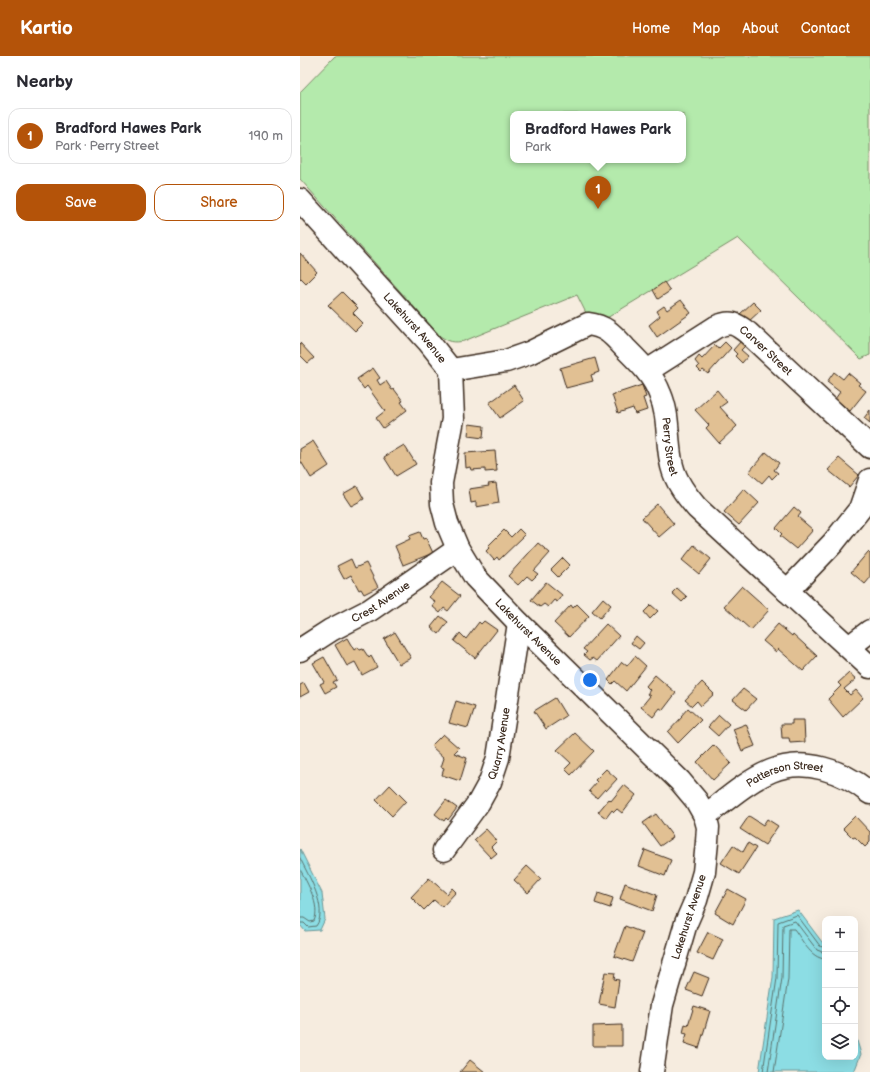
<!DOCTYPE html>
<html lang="en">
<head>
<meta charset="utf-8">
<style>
	body { margin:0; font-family:"Balsamiq Sans",sans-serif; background:#f7f7f7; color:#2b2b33 }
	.controls { position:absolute; right:12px; bottom:12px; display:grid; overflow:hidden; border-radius:8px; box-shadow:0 4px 16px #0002 }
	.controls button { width:36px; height:36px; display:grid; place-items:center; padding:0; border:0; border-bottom:1px solid #e1e1e2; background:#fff; color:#2b2b33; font:20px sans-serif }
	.you { position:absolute; left:290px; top:624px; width:14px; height:14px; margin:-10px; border:3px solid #fff; border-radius:50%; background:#1a73e8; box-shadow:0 0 0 6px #1a73e833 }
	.badge { display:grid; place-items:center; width:26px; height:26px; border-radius:50%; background:#b45309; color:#fff; font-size:13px; font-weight:700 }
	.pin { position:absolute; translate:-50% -33px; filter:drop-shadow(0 1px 2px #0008) }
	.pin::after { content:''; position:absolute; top:21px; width:14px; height:12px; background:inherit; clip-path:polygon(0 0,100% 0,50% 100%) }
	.popup { position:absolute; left:210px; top:55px; width:176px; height:52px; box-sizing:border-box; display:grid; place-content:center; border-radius:8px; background:#fff; filter:drop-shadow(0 1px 3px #0005); font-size:13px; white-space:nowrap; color:#7c7c81 }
	.popup b { font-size:15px; color:#2b2b33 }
	.popup::after { content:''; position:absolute; left:50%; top:100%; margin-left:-8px; border:8px solid transparent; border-top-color:#fff }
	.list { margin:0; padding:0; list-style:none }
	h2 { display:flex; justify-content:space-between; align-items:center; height:52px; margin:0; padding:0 16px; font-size:17px }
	h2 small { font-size:13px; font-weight:400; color:#7c7c81 }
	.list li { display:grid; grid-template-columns:26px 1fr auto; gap:12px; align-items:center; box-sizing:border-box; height:56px; margin:0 8px 8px; padding:0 8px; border:1px solid #e1e1e2; border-radius:12px }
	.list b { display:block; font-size:15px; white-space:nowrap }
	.list p { margin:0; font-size:13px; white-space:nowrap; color:#7c7c81 }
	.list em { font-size:13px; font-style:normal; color:#7c7c81 }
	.actions { display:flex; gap:8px; padding:12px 16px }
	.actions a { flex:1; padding:9px 0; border:1px solid #b45309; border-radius:12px; text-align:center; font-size:14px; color:#b45309 }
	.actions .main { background:#b45309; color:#fff }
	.icon { flex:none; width:22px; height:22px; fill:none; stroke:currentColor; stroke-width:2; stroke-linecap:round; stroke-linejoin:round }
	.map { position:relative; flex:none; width:570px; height:1016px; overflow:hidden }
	header { display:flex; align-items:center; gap:24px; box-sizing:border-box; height:56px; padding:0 20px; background:#b45309; color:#fff }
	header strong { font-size:19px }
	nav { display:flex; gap:22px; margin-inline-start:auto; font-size:14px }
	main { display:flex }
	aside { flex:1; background:#fff }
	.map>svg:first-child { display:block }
</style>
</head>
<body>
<header>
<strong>Kartio</strong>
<nav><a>Home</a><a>Map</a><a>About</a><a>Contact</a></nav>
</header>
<main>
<aside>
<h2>Nearby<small></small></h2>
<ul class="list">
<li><span class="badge">1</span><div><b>Bradford Hawes Park</b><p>Park · Perry Street</p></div><em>190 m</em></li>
</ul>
<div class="actions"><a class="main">Save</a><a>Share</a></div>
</aside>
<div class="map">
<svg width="570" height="1016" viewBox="0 0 570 1016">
	<rect width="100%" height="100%" fill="#f6ecdf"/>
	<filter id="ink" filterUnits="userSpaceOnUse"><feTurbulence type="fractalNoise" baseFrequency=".025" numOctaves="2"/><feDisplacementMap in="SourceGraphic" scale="8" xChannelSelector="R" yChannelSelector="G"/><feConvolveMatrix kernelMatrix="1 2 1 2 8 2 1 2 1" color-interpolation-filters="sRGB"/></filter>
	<g filter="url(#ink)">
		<path fill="#b4eaac" stroke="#788a65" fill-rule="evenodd" d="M 35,0 L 570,0 L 570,299 L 561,303 L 438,182 L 302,265 L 289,263 L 277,239 L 164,285 C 154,287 149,286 140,280 L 0,123 L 0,36 ZM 213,58 L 383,58 L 383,104 L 213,104 Z"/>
		<path fill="#8cdde4" stroke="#6c9595" d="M 0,793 L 22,837 L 25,863 L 20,874 L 5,875 L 0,869 Z
			M 498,854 L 525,890 L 525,1001 L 555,1001 L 555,978 L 561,998 L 554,1016 L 459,1016 L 473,921 L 474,862 Z"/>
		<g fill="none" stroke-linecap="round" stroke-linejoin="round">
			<path stroke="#5b726d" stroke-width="1" d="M 0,802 C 8,819 29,853 16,870 L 8,871 L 4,867 L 0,867
				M 0,813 C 7,827 21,850 14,865 L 10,866 L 4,862 L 0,862
				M 463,1016 L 477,922 L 478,866 L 497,859 L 520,890 L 525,892
				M 468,1016 L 482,922 L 483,869 L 495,865 L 517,894 L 525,897
				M 474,1016 L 488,923 L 489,873 L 494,873 C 502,883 510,902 525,903"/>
		</g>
		<path fill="#e1c093" stroke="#3b2a1e" d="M 0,197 L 17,216 L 6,227 L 1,222 L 0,223 Z
			M 364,226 L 370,235 L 358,243 L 353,234 Z
			M 42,236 L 58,252 L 53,257 L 63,267 L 55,275 L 28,249 Z
			M 381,244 L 391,257 L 357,281 L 349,269 L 360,260 L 357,255 L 364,250 L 367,254 Z
			M 453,246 L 461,254 L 448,266 L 440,258 Z
			M 441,285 L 446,289 L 441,294 L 448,300 L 442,307 L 435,300 L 437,298 L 433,294 Z
			M 425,286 L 431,292 L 408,318 L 403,314 L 401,316 L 397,312 L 399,310 L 395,305 L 399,300 L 402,303 L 415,289 L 418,293 Z
			M 0,287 L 14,302 L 8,307 L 0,299 Z
			M 295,302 L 299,316 L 291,319 L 293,325 L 266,332 L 260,312 Z
			M 73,312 L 80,322 L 77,324 L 80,329 L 86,325 L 92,334 L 94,333 L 103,345 L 101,346 L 107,354 L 83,372 L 76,362 L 85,355 L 67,330 L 64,333 L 57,323 Z
			M 534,316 L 543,323 L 548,317 L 560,327 L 558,329 L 566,335 L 550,355 L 535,343 L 540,336 L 527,326 Z
			M 214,329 L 224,345 L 200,362 L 189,347 Z
			M 342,329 L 346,341 L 343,342 L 347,354 L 335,358 L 333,352 L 318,357 L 312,339 Z
			M 417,334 L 427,346 L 420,351 L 437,370 L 419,387 L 406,372 L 409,369 L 395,354 Z
			M 570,354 L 570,367 L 564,362 Z
			M 169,368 L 184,370 L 183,382 L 168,380 Z
			M 13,385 L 29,410 L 11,422 L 0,404 L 0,393 Z
			M 104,389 L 116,408 L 96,420 L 84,401 Z
			M 195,395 L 197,415 L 185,416 L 185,413 L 171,414 L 170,411 L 166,412 L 165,397 Z
			M 466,396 L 479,407 L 474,414 L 478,417 L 472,423 L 469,419 L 462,427 L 449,416 Z
			M 539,402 L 559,419 L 549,431 L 528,414 Z
			M 196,427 L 199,447 L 176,451 L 176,446 L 171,447 L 169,433 L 189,430 L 188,428 Z
			M 57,430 L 64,443 L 51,450 L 43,438 Z
			M 444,433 L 459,447 L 439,469 L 424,456 Z
			M 357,448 L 374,468 L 359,481 L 342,462 Z
			M 494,451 L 501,457 L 498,461 L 513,474 L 496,493 L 480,480 L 482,478 L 476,472 Z
			M 219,473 L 225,479 L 199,504 L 197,501 L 194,504 L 186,495 L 190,491 L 188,490 L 204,474 L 211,481 Z
			M 120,476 L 123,483 L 126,482 L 133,497 L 103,509 L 95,490 L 110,483 L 109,480 Z
			M 238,487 L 250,497 L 234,515 L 238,518 L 232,524 L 227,520 L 218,529 L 208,520 Z
			M 394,489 L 411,503 L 399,518 L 382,504 Z
			M 568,496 L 570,498 L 570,522 L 565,528 L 551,516 Z
			M 263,502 L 270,509 L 258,521 L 251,514 Z
			M 51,503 L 55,512 L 66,507 L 78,531 L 64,538 L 61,533 L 59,534 L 51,519 L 44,523 L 37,510 Z
			M 142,526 L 160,540 L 148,555 L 144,552 L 140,557 L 132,550 L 135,546 L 129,541 Z
			M 246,526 L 262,539 L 257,546 L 254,544 L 248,551 L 244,548 L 240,551 L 231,544 Z
			M 442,530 L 469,554 L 451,574 L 424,550 Z
			M 377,532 L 387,541 L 382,546 L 372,537 Z
			M 303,542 L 311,549 L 300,562 L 292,555 Z
			M 277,548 L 289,560 L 269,581 L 254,567 L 271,549 L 273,552 Z
			M 351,549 L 358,555 L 350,563 L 344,556 Z
			M 140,560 L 148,566 L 139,578 L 131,571 Z
			M 184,565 L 197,574 L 175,602 L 154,585 L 160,577 L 166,583 L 179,566 L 181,568 Z
			M 306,568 L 319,580 L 297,605 L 293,602 L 290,604 L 284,599 L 287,596 L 283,593 Z
			M 478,568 L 492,580 L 493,578 L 517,600 L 503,615 L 478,593 L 476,596 L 463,585 Z
			M 95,576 L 111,602 L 99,608 L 84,583 Z
			M 336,580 L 344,587 L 339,593 L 331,587 Z
			M 47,582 L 54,594 L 58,591 L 60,594 L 63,593 L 69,602 L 71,600 L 77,611 L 62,619 L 55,606 L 47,610 L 35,589 Z
			M 335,600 L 346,610 L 326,635 L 315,625 L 312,628 L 308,624 L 322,606 L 327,610 Z
			M 24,601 L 37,624 L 33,626 L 36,631 L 25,637 L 20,628 L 24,626 L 13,607 Z
			M 549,617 L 556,623 L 544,633 L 550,639 L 556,634 L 563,642 L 543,661 L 528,643 L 541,630 L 538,627 Z
			M 355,619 L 376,637 L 363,654 L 360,652 L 353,661 L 341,651 L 350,640 L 347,638 L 350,634 L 346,630 Z
			M 402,626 L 414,638 L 401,650 L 397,645 L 392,650 L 385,644 Z
			M 4,627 L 9,636 L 0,641 L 0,629 Z
			M 443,633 L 456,643 L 446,654 L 433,644 Z
			M 255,642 L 266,660 L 246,673 L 234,655 Z
			M 156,645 L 175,651 L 168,672 L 149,667 Z
			M 388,652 L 401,664 L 378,687 L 368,676 L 382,661 L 381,660 Z
			M 419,659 L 429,668 L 418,680 L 408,671 Z
			M 492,664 L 504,664 L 505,686 L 490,687 L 489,682 L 482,682 L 481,668 L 492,668 Z
			M 446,668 L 455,690 L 442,695 L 433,673 Z
			M 275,677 L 294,695 L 271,719 L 265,713 L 271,707 L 257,694 Z
			M 143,678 L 159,692 L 154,697 L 167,702 L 160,725 L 142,719 L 144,712 L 141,711 L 144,702 L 131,690 Z
			M 414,689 L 431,707 L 413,724 L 397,706 Z
			M 306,713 L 317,723 L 306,735 L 305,733 L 297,742 L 289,735 L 297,726 L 295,724 Z
			M 90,729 L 106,745 L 92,760 L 76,744 Z
			M 324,729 L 336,739 L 322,757 L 317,753 L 314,756 L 312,754 L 306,762 L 298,756 L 309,743 L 311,745 Z
			M 146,744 L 157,752 L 148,764 L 146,762 L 144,765 L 135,758 Z
			M 356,758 L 373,781 L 360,790 L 343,767 Z
			M 449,760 L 463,769 L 467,763 L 478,770 L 465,789 L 440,773 Z
			M 555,760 L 570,776 L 570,786 L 565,791 L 555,781 L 553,782 L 543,772 Z
			M 186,773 L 197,785 L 191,791 L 197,797 L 191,802 L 174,784 Z
			M 448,787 L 456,792 L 439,818 L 421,807 L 433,789 L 443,796 Z
			M 345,794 L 371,804 L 365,820 L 339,810 Z
			M 227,810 L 241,823 L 228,837 L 214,824 Z
			M 129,822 L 147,838 L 152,832 L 156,836 L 142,851 L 134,844 L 124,854 L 111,841 Z
			M 325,827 L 357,839 L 352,855 L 320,843 Z
			M 428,833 L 446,843 L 433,868 L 415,857 Z
			M 298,837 L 313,842 L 310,852 L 295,847 Z
			M 325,870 L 343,877 L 332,906 L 314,900 Z
			M 408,876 L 423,883 L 413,904 L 397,897 Z
			M 305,916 L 315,917 L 314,923 L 319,924 L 315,951 L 299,948 Z
			M 394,916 L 409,922 L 402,940 L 386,934 Z
			M 394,950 L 410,955 L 399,992 L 384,987 L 387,978 L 383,977 L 385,968 L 388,969 Z
			M 322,969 L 322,990 L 293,990 L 293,970 Z
			M 170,1004 L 185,1016 L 160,1016 Z"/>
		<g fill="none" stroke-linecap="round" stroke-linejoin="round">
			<g stroke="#3b2a1e" stroke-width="25">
				<g id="minor">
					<path id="s1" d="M 0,144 L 128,285 L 151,314 L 153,363 L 141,427 L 142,448 L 147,467 L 158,493 L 175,521 L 219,567 L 380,725 L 396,744 L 405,760 L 408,771 L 407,786 L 404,816 L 396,844 L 386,867 L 362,949 L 352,1016"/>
					<path id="s2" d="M 151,314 L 206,305 L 229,297 L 288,268 C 306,270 313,279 325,292 C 339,306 353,319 360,338 C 370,361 366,386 372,410 C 376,426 386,439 397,452 L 570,611"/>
					<path id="s3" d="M 347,315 L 416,271 C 431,264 436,268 448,277 L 570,391"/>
					<path d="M 487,535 L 533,487 L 560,453 L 570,424"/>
					<path d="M 549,591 L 570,575"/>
					<path id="s4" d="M 0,594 L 31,574 L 70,554 L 158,493"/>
					<path id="s5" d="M 405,760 C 426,744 447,725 471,715 C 505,701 543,715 570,737"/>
					<path id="s6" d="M 144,794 L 179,746 L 190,726 L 198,702 L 219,567"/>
				</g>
			</g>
			<use href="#minor" stroke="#fff" stroke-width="22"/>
		</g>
	</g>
	<g text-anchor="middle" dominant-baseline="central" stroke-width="3.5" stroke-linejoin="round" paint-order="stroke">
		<g font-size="11" fill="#3b2a1e" stroke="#fff">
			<text stroke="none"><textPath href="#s1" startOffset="172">Lakehurst Avenue</textPath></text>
			<text stroke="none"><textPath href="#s3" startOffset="142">Carver Street</textPath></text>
			<text stroke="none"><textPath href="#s2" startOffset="303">Perry Street</textPath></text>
			<text stroke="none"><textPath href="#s4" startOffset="94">Crest Avenue</textPath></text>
			<text stroke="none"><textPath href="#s1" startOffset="520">Lakehurst Avenue</textPath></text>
			<text stroke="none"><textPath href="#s6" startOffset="122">Quarry Avenue</textPath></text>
			<text stroke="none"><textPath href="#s5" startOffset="93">Patterson Street</textPath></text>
			<text transform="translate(389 861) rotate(-72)">Lakehurst Avenue</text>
		</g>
	</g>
</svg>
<div class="controls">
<button>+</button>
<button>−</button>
<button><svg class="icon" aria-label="locate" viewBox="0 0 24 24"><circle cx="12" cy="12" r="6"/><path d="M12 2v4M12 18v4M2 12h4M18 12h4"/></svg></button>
<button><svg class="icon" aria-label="layers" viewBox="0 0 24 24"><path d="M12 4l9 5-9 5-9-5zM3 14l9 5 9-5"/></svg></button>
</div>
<div class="you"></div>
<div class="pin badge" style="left:298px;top:153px">1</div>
<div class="popup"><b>Bradford Hawes Park</b>Park</div>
</div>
</main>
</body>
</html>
